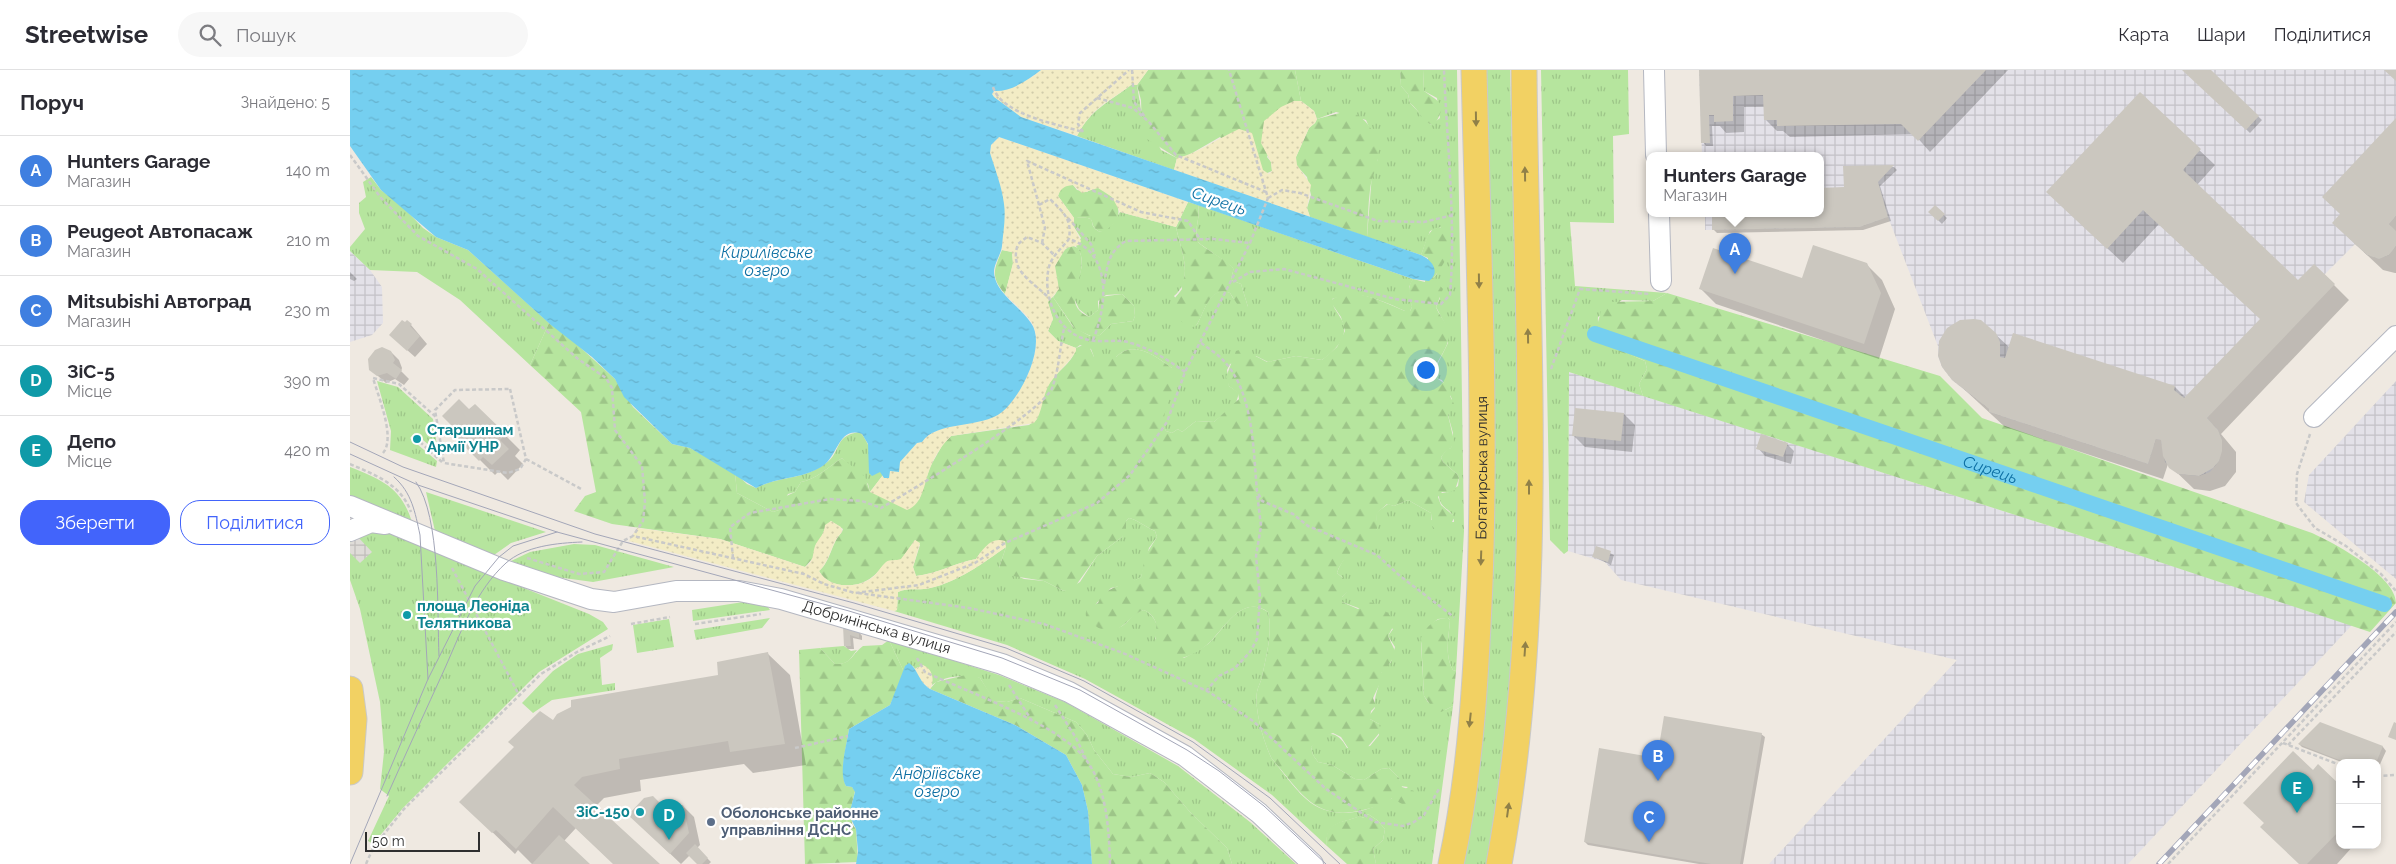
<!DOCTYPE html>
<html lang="uk">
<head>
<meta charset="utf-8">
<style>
	body { margin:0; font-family:Raleway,sans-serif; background:#f7f7f7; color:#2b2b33 }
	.controls { position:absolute; right:15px; bottom:15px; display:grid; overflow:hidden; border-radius:10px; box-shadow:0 2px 8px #0003 }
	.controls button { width:45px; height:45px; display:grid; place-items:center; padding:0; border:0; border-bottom:1px solid #e1e1e2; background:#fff; color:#2b2b33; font:25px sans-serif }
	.scale { position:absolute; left:15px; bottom:12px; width:115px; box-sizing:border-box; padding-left:5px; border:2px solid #2e2e2e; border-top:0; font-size:14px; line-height:18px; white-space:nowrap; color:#2e2e2e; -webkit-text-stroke:4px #fff; paint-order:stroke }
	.you { position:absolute; left:1075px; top:299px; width:18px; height:18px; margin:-12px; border:4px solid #fff; border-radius:50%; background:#1a73e8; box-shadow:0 0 0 8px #1a73e833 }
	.badge { display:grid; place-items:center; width:32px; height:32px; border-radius:50%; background:#4264fb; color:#fff; font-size:16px; font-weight:700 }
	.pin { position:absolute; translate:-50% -41px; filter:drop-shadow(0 1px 2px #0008) }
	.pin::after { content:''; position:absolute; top:26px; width:18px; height:15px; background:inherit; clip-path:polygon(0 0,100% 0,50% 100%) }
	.popup { position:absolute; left:1296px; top:82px; width:178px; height:65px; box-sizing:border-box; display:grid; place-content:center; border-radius:10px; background:#fff; filter:drop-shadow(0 1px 4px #0005); font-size:16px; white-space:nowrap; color:#7c7c81 }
	.popup b { font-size:19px; color:#2b2b33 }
	.popup::after { content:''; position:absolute; left:50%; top:100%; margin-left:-10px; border:10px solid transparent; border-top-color:#fff }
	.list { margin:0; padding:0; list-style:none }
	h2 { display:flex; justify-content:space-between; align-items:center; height:65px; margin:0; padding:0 20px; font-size:21px }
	h2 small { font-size:16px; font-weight:400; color:#7c7c81 }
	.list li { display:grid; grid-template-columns:32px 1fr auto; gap:15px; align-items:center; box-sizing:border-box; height:70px; padding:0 20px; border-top:1px solid #e1e1e2 }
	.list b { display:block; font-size:19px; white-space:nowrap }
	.list p { margin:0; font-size:16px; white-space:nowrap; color:#7c7c81 }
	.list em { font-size:16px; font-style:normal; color:#7c7c81 }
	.actions { display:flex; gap:10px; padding:15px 20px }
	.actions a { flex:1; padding:11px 0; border:1px solid #4264fb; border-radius:20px; text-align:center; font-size:18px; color:#4264fb }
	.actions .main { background:#4264fb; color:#fff }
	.icon { flex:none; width:28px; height:28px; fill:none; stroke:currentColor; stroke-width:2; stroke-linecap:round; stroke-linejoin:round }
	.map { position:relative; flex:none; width:2046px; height:794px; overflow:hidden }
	header { display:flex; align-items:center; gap:30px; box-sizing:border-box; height:70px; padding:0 25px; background:#fff; border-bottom:1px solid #e1e1e2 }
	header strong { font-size:24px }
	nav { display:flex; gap:28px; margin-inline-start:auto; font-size:18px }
	.search { width:350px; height:45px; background:#f7f7f7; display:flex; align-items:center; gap:12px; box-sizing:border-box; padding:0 18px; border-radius:28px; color:#7c7c81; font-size:19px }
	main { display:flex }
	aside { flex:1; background:#fff }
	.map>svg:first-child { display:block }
</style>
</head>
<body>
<header>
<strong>Streetwise</strong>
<div class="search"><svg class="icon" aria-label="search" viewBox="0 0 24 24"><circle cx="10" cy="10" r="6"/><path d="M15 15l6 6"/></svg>Пошук</div>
<nav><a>Карта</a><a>Шари</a><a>Поділитися</a></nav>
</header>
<main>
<aside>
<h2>Поруч<small>Знайдено: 5</small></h2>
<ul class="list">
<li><span class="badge" style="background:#3f7fe0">A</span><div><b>Hunters Garage</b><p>Магазин</p></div><em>140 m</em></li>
<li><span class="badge" style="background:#3f7fe0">B</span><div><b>Peugeot Автопасаж</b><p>Магазин</p></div><em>210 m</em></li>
<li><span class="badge" style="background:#3f7fe0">C</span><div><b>Mitsubishi Автоград</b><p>Магазин</p></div><em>230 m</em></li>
<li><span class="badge" style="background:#0f9aa8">D</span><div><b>ЗіС-5</b><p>Місце</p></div><em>390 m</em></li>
<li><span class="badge" style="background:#0f9aa8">E</span><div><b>Депо</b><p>Місце</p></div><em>420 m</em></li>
</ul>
<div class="actions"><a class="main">Зберегти</a><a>Поділитися</a></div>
</aside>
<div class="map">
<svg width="2046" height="794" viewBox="0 0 2046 794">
	<defs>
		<pattern id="industrial-grid" width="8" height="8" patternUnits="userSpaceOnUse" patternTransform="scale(1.25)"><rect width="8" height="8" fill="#e3e1e8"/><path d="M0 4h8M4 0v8" fill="none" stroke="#c3c1c7"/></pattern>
		<pattern id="grass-tufts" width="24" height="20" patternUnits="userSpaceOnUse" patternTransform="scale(1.25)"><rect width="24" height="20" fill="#b6e59e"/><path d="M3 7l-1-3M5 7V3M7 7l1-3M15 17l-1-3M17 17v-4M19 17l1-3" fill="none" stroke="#9dc588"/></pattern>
		<pattern id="forest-firs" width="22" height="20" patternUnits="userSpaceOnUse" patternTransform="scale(1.25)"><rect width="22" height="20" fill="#b6e59e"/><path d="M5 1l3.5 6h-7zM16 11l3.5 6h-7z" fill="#9dc588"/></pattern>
		<pattern id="sand-dots" width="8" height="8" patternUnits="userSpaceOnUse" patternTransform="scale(1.25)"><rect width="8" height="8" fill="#f3ecc5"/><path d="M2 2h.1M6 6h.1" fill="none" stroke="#d1cbaa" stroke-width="1.8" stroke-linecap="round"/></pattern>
		<pattern id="plaza-grid" width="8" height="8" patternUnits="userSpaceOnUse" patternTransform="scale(1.25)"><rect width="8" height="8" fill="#dfdcd8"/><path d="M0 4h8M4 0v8" fill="none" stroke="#c0bdba"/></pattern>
		<pattern id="water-ripples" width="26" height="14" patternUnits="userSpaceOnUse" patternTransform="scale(1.25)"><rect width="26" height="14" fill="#75cff0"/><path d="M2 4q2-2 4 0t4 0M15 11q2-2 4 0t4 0" fill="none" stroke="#66b2ce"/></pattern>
	</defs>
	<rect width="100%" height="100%" fill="#efe9e1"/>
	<path fill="url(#industrial-grid)" d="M 1349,0 L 2046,0 L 2046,146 L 2039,154 L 2046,163 L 2046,176 L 2039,185 L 2029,189 L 2017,185 L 2005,174 L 1975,204 L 1857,348 L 1868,360 L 1872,370 L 1869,391 L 1860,402 L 1849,406 L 1828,404 L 1815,392 L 1811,370 L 1806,369 L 1798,394 L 1639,342 L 1639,339 L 1602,310 L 1592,297 L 1588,286 L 1588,276 L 1538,147 L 1510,157 L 1355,160 L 1355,143 L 1470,143 L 1470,85 L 1352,85 Z
		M 0,181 L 20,200 L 32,217 L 33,253 L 22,265 L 0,272 Z
		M 1219,302 L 1725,464 L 2002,555 L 1778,794 L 1419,794 L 1607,590 L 1271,510 L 1255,492 L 1218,481 Z
		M 2046,311 L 2046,509 L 1954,432 L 1959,405 Z"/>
	<path fill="url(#grass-tufts)" d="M 945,0 L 1050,0 L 1051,16 L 1058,24 L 1060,33 L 1081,55 L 1090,48 L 1087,28 L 1074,21 L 1073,0 L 1107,0 L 1114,461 L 1106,601 L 1103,600 C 1094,585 1099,566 1100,550 L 1098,548 L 1088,549 L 1083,553 L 1071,573 L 1074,626 L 1078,632 L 1095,640 L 1103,636 L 1082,794 L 1026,794 L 1023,779 L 1033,770 L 1035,759 L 1027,750 L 1018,744 L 1013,748 L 1010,746 C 994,753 974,751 977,776 L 922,725 L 844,669 L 735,609 L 657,575 L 544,541 L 547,540 L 548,522 C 558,517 569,521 580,518 C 608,512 633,493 656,477 L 649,498 L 674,509 L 694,511 L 714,521 L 730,512 L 747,486 L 772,467 L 776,451 L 779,448 C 786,449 797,458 805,461 L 807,467 L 799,478 L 791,507 L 779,514 L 761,518 L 744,536 L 754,559 C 781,561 776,544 794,540 C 806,546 810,558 805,569 L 834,588 C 842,584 851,579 858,574 C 874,560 891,523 918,542 C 923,563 916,586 912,607 C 911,612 908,616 907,622 C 904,639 914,674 922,689 C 934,703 946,722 961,733 C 992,754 1032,738 1058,717 L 1050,716 L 1049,708 L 1039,698 L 1031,699 L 1014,710 L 1005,709 L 982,695 L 968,692 L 963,685 L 961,677 C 974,660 987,659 997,678 L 1020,676 L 1029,665 L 1029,654 L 1020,649 L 1019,646 L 1025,638 C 1023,625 1031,616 1030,604 L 1041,592 L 1045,577 L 1038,566 L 1043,559 L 1011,539 L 992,532 L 992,527 L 997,522 L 992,507 L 987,503 C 994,482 1012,473 1027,459 L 1026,443 L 1038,434 L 1044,436 L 1058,430 L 1081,443 L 1081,450 L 1104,452 L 1104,447 C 1098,437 1088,437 1089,423 L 1097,423 L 1108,416 L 1109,408 L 1107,404 L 1093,392 L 1091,387 L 1097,379 L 1101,378 L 1103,363 L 1098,345 L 1102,329 L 1092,310 L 1086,308 L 1083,303 L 1098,273 L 1095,254 L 1086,237 L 1090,228 L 1083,208 L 1087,204 L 1091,157 L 1080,161 L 1071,185 L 1017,167 L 1022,104 L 1028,89 L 1026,73 L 1016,50 L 986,42 L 967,49 L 964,41 L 951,31 Z
		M 1136,0 L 1160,0 L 1171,467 L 1167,584 L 1139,794 L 1110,794 L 1144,423 Z
		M 1191,0 L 1278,0 L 1279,64 L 1263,66 L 1264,153 L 1220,152 L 1225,216 L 1317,223 L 1303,231 L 1272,230 L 1248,247 C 1246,278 1273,280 1295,291 L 1297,299 L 1289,314 L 1293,326 L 1219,302 L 1218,481 L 1214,484 L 1200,470 Z
		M 781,15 L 787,15 L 791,40 L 811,80 L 827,88 L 824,100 L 727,66 C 741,39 758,33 781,15 Z
		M 21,107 L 31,120 L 52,136 L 73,158 L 86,167 L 118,180 L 199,253 L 180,295 L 110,230 L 67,202 L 20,200 L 0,181 L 0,177 L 15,159 L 9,143 L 9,133 L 16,127 L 13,112 Z
		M 848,135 L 1063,209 L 1059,217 L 1062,237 L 1060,241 L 1055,241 C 1030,230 1009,219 982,229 C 983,238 986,240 990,247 C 1002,264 986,280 972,290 L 946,286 L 918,292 L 906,286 L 880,294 L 877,300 L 879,316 L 889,323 L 886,333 L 864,352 L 846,351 L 832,362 L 828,359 L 822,363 L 816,361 L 812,353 L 822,298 C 806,286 783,269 766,287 L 744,287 L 741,279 L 730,275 L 726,278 L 708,271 L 698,261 L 703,249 L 697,231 L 703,227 L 723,257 L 740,266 L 750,265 L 761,254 L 783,251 L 785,246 L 784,236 L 772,224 L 756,225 L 748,231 L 748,240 L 739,247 L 729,239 L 723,226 C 727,209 739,192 726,176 L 731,168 L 724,157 L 724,148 C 754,146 733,153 750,162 L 763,154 L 770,142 L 826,157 C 830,178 845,209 824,226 L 846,256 C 855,243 858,215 880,223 L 883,228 L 898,237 L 891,214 L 881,210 C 881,206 884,202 883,198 C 882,195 853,177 848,172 C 843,160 851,148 848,135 Z
		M 27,311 L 48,317 L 83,349 L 88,383 L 65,363 L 60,368 L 87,391 L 86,397 L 40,380 L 41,361 Z
		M 509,362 C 517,366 525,395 533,405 L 520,422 L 518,414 L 492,388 C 480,396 465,410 451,412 L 445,422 L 438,424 L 429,440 L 423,442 L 387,423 L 385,403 L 397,414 L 406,418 C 428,406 455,410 476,393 C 492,382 483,366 509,362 Z
		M 0,397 C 32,410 51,417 62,452 L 0,426 Z
		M 76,422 L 196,462 L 161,473 L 144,485 L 85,461 Z
		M 32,458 L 146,507 L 239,544 L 253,552 L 258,559 L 189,602 L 53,738 L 23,774 L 18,771 L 39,726 L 30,719 L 34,682 L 30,632 L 10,539 L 0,510 L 0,473 L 12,462 Z
		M 224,474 L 245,475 L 324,497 L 243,512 L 199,506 L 161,491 L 180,482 Z
		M 406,530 L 415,533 L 420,540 L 343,551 L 342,540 Z
		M 420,548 L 412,558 L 346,570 L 344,560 Z
		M 319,549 L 324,577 L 287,583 L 283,555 Z
		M 539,570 L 649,605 L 715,632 L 828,696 L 900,752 L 946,794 L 882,794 L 877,778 L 840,742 L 814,712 L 800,703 L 781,707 L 763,704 L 744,680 L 737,665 L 726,652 L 670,628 L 657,632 L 644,631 L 630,608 C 615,605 595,605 582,615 L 582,610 L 568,597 L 565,599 L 563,596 L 555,596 L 554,602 Z
		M 263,574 L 262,580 L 250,588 L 252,615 L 265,613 L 265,620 L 202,630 L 183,643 L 172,633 L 203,601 L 228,584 Z
		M 494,576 L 501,581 L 507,580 C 500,589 498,595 485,594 L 470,578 Z"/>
	<path fill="url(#forest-firs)" d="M 798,0 L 945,0 L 951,31 L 944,31 L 917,87 L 921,92 L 922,101 L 915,104 L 870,67 L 837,86 L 827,88 L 797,69 L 792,59 L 791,30 L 787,15 Z
		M 1050,0 L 1073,0 L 1074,21 C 1092,34 1097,33 1084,56 C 1073,52 1069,40 1060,33 L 1058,24 L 1051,16 Z
		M 997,41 C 1017,45 1031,69 1028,89 C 1026,100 1021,109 1020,120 C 1018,135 1018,151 1017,167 L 960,147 L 957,138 L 961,125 L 957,107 L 946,95 L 946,87 L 959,58 L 965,53 L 967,49 Z
		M 716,115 L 723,115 L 727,120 L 737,122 L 745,117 C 770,123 780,153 750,162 C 734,153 753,146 724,148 L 708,126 L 710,119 Z
		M 838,132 L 848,135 C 851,148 843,160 848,172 C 855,179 881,193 883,198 C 884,202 881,206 881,210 L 891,214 L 898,237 L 891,240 L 880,223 C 858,216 855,243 846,256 L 839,258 L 821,243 C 818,232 826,228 832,219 L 831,215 C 841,201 829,173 826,157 Z
		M 1095,157 C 1110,168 1093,198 1083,208 L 1093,219 L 1086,237 C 1089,245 1095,251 1098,258 C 1103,275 1087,288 1083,303 C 1087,311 1096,312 1101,320 L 1100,326 L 1104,334 L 1098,345 L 1104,371 L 1101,378 L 1097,380 L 1091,387 L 1093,392 L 1107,404 L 1109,408 L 1105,420 L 1097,423 L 1092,422 L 1088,427 L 1091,435 L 1105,447 L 1096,461 L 1087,461 L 1082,456 L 1081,443 L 1058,430 L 1044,436 L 1037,434 L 1027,443 C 1026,448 1028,455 1027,459 C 1025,468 994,480 987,503 L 1001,515 L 1001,519 L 992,527 L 992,532 L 1008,539 L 1019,532 C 1030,534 1040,544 1045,553 L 1038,566 L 1046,583 L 1035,601 L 1031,603 L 1031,611 L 1023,628 L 1026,636 L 1021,641 L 1020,649 L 1029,654 L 1031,661 L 1016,679 L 1000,681 L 991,667 L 983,663 L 973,667 L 961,677 L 963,685 L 968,692 L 982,695 L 1005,709 L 1014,710 L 1031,699 L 1039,698 L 1049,708 L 1052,717 L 1064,721 L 1063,733 C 1053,739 1050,731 1042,728 C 1034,736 1024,737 1013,740 C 964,752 951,722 922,689 C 914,674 904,639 907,622 C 908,616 911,612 912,607 C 916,586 923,563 918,542 C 893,524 875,557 860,572 C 845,586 818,599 805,576 C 805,562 812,549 794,540 C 777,544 769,576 740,552 C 735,548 735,544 737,538 L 748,533 C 755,515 776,516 791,507 L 795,486 L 807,467 L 805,461 C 797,458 786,449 779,448 L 776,451 L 776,461 L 772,467 L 747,486 L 724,518 L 714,521 L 694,511 L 650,504 L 649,498 L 656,477 L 630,483 L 626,489 C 605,493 587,504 566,506 L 563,497 L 570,475 L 565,470 L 551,490 C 546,492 540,489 536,493 C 531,497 528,503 522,507 C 508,519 479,519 469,501 C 481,491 481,473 492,462 L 493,459 L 481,451 L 475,458 L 471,469 L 466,474 L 463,488 L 455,497 L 370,469 L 262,454 L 224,441 L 235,426 L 246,422 L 231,342 L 180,295 L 199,253 L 221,269 L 265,309 L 283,337 L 322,374 L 340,378 L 385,403 L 387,423 L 423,442 L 429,440 L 432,428 L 445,422 L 451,412 C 465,410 480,396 492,388 L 515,407 L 520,422 L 569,430 L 580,397 L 593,374 L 601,366 L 679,355 L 687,349 C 690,337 693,323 700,312 C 708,301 724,291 726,278 L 735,274 L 739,276 L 744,287 L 766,287 C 783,269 806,286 822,298 C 831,319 807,341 816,361 L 822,363 L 828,359 L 832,362 L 846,351 L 864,352 L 889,329 L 888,323 L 879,316 L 876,307 L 886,281 L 892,279 L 917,292 L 946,286 L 972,290 L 987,277 L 995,261 L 991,247 L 980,231 C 1002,214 1033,232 1055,241 L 1060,241 L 1062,237 C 1060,227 1056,218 1063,209 L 1075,212 L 1078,188 L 1071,185 L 1078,165 L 1084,158 Z
		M 721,175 L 728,178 C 743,204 706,232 739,247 L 748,240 L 750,227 L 772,224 L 784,236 L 785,246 L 783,251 L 761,254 L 750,265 L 743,267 L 725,259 L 703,227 C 713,217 704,207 705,196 L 712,182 Z
		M 652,180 L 662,182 L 663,194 L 655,224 C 640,206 644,200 652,180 Z
		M 1317,223 L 1590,306 L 1632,348 L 1962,463 C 1984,473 2046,506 2046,533 L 2020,562 L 1725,464 L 1293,326 L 1289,314 L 1297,299 L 1295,291 C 1280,283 1254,281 1244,266 L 1252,238 L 1259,232 L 1303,231 Z
		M 1098,548 L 1100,550 C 1099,566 1094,585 1103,600 L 1106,601 L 1103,636 L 1091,642 L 1083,638 L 1074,626 L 1071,568 C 1076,556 1086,547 1098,548 Z
		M 539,570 L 554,602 L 540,635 L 499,659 C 497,674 489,703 496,716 L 502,717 L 505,721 L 501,738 L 502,754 L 506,759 L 508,792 L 455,794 L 449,580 L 470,578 L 485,594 C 501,595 502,584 513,576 L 532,575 Z
		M 620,604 L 630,608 L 645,631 L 657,632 L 670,628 L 726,652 L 737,665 L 744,680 L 763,704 L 781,707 L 800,703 L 814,712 L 840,742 L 877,778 L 882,794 L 742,794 L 738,741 L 732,715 L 716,685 L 665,655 L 580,619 L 586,612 Z
		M 1018,744 L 1027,750 L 1035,759 L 1033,770 L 1023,779 L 1026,794 L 997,794 L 977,776 C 973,750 994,753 1010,746 L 1013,748 Z"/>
	<path fill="url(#sand-dots)" d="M 691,0 L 798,0 L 787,15 L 781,15 C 757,33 742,37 727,66 L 671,47 L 644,27 L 642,24 L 645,21 L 650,21 L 682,7 Z
		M 944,31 L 951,31 L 964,41 L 967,49 L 965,53 L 959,58 L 946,87 L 947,95 L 961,115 L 957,138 L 960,147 L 824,100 L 827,88 C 849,83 868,68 889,59 L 902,63 L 913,100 L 919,104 L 922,101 L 921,92 L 911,73 L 914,51 L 931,37 Z
		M 649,67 L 838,132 L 826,157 L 770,142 L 762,127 L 748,118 L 732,123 L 723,115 C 714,116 711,118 708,126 L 724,148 L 724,157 L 731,171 L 729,175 L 716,178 L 705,196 L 709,219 L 698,232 L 703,249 L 698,261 L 708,271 L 726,278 L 726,281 C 719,293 708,301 700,313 C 692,325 693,343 684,353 L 601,366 C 593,374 585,385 581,396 C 574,411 574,434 557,440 L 520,422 L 533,405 L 534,408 L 567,373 L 572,372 C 584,354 620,356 639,348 C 666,337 696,284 683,255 C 678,244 663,233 655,224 L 663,193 L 662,182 L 652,180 L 654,135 L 640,83 L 641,75 Z
		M 481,451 L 491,457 L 492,462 C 480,474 481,490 469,501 C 479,519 508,519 523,507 C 528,503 531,496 536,492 C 540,489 546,491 551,489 L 565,470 L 570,473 L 563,497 L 566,506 C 587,504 605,493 626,489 C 633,479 641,466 655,471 L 656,477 C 633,493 608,512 580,518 C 569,521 558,517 548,522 L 547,540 L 544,541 L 279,471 L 287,458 L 370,469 L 455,497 C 465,491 462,484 465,476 C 469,467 474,466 475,455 Z
		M 573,595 C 583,599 585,611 580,619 L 569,609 L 565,599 Z"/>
	<path fill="url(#plaza-grid)" d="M 7,466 L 22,482 L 10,493 L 0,483 L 0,473 Z"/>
	<path fill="url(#water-ripples)" d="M 0,0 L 691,0 C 678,10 661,22 644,21 L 642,24 L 644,27 L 671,47 L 1071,185 C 1082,190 1091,202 1079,211 L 1063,209 L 649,67 L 641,75 L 640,83 C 645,99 652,117 654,134 C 656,148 653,163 652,176 C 651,185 644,193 644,202 C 645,223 670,236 681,253 C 697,275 671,327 652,342 C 631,359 587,350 572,372 L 567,373 L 550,392 L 549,402 L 540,401 L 539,408 L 534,408 L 530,402 L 522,406 L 519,403 L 518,374 L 512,364 C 489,356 488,385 474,395 C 452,410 429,406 406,418 L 340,378 L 322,374 L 274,327 L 265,309 L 242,287 L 201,255 L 118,180 L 86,167 L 31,120 L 0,76 Z
		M 559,593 C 568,599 568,611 580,619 L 665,655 L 716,685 L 732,715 L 738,741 L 742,794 L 506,794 L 508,782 L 506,759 L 499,745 L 505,722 L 502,717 L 496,716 C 488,703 497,674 499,659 L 540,635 L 555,596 Z"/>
	<path fill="#0003" d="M 1350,0 L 1658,0 L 1580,82 L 1564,64 L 1440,67 L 1433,61 L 1427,61 L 1415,49 L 1415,37 L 1394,37 L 1394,62 L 1376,63 L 1370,56 L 1362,56 L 1363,76 L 1356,76 L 1353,72 Z
		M 1834,0 L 1859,0 L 1912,50 L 1900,63 Z
		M 1790,24 L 1865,95 L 1847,115 L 1948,212 L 1984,215 L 1999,230 L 1871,364 L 1886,382 L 1886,402 L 1875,416 L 1860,421 L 1844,419 L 1818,394 L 1813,409 L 1655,357 L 1603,309 L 1645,264 L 1660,278 L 1825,317 L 1836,328 L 1911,249 L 1809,154 L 1773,193 L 1713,137 Z
		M 2046,50 L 2046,203 L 2045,203 L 2033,200 L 1999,168 L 1992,145 Z
		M 1495,97 L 1544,97 L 1547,100 L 1530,116 L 1541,151 L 1513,160 L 1367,163 L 1363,159 L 1363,143 L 1470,143 L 1470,119 L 1495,118 Z
		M 1585,137 L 1597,148 L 1592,154 L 1580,142 Z
		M 1516,194 L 1532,210 L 1545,239 L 1529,289 L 1366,234 L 1351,219 L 1453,210 Z
		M 0,202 L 7,209 L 4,211 L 0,209 Z
		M 55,254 L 61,255 L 77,274 L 65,287 L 48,272 Z
		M 41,282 L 49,290 L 52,298 L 51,301 L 59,309 L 54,315 L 45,309 L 36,313 L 20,299 Z
		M 125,335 L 170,380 L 165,386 L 173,394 L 158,410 L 149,401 L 145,405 L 100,360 Z
		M 1274,344 L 1285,355 L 1282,382 L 1235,377 L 1223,365 Z
		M 1437,374 L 1444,381 L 1441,394 L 1415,386 L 1408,378 Z
		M 1247,477 L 1264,485 L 1261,495 L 1244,487 Z
		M 494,558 L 509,562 L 512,566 L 512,570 L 503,568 L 504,579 L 498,579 L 495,576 Z
		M 418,584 L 440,605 L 456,695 L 403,703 L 394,694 L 290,710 L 291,721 L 254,728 L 245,737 L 308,794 L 264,794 L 226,758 L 214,771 L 239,794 L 182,794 L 168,780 L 165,784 L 133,753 L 203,652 L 370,606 Z
		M 1971,654 L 2033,677 L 2036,681 L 2027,701 L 2027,693 L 1994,693 L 1952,677 L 1949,674 Z
		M 1411,664 L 1415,667 L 1393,794 L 1349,794 L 1238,775 L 1235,772 L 1308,689 Z
		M 1963,702 L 1990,717 L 1990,775 L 2004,775 L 1987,794 L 1950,794 Z
		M 333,736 L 344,747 L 350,775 L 347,778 L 361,792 L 359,794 L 349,794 L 340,785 L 331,794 L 291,756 L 314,739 Z"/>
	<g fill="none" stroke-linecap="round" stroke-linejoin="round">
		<path stroke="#75cff0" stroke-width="16" id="s1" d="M 1245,264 L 2034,534"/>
	</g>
	<path fill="#cbc7bf" d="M 1349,0 L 1636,0 L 1568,71 L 1551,54 L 1427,56 L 1427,50 L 1414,50 L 1413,25 L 1383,26 L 1383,51 L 1364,52 L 1364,45 L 1359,45 L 1360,73 L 1351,73 Z
		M 1832,0 L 1861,0 L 1909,46 L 1896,60 Z
		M 2034,0 L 2046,0 L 2046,11 Z
		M 1790,22 L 1851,79 L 1833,100 L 1948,210 L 1964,194 L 1985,214 L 1857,348 L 1868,360 L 1872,370 L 1872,381 L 1869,391 L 1863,398 L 1849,406 L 1828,404 L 1819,398 L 1813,386 L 1811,370 L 1806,369 L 1798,394 L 1639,342 L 1639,339 L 1602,310 L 1592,297 L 1588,286 L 1589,271 L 1597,258 L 1610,250 L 1624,249 L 1631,250 L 1646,263 L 1650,272 L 1650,287 L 1655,288 L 1663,263 L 1825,316 L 1824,320 L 1834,328 L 1910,249 L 1793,140 L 1757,179 L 1696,122 Z
		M 2046,48 L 2046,146 L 2039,154 L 2046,161 L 2046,176 L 2039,185 L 2029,189 L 2017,185 L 1982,153 L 1990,144 L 1972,127 Z
		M 1544,95 L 1528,112 L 1538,147 L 1510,157 L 1362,160 L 1362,143 L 1470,143 L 1470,118 L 1494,117 L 1493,96 Z
		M 1585,135 L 1595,144 L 1588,151 L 1578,142 Z
		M 1463,175 L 1517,193 L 1531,223 L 1514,274 L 1349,219 L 1363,178 L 1452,208 Z
		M 52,250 L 55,252 L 57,250 L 62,254 L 60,256 L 70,266 L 57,281 L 39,265 Z
		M 32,277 L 41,281 L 45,290 L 43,293 L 52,300 L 46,309 L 37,303 L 27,306 L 19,300 L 18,289 L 25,280 Z
		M 109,329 L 119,339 L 125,334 L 156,364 L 150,370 L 159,379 L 142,395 L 133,387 L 129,391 L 98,360 L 102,356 L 92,346 Z
		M 1225,338 L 1274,343 L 1271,371 L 1222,366 Z
		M 1411,364 L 1438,373 L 1433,387 L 1406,379 Z
		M 1246,476 L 1261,481 L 1258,492 L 1242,487 Z
		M 493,556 L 509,561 L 509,568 L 500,565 L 501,576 L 494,576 Z
		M 418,582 L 435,674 L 380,682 L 378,671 L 269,689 L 270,699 L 232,707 L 224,715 L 310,794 L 263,794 L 203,737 L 166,779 L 146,760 L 142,763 L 109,732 L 164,677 L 158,672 L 190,641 L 203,650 L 207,644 L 221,637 L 221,630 L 368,605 L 367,592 Z
		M 1314,646 L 1412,663 L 1390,794 L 1361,794 L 1234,772 L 1249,678 L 1307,688 Z
		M 1970,652 L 2033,676 L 2026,693 L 1997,693 L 1948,674 Z
		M 2044,652 L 2046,653 L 2046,670 L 2038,667 Z
		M 1943,681 L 1963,700 L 1968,694 L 1990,715 L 1990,760 L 1957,794 L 1949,794 L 1910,757 L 1914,753 L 1893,733 Z
		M 303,726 L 315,738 L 333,735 L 339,763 L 320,784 L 278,745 L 294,728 Z
		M 209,765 L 240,794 L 182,794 Z
		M 345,774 L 358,788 L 352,794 L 347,794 L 336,783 Z"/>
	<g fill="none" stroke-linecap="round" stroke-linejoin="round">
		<g stroke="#b4b7c1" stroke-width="22">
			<g id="minor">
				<path d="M 1304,0 L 1306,85"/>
				<path d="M 1309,143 L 1311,211"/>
				<path d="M 1964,347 L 2046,266"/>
				<path id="s2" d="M 0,436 L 154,500 L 241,529 L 264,532 L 326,521 L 389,521 L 431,529 L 652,594 L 719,622 L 835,686 L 909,743 L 963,794"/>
				<path d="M 0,461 L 21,452 L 35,454"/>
			</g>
		</g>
		<g stroke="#c9c9c9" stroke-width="27">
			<g id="major">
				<path d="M 0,619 L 4,649 L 0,702"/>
				<path id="s3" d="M 1101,794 C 1121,702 1126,605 1130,512 C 1136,341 1128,171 1124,0"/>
				<path d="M 1149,794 C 1197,532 1176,264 1174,0"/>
			</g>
		</g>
		<path stroke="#c9c9c9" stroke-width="2.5" stroke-dasharray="4 2.5" stroke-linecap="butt" d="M 782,0 L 784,32 L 795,47
			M 643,17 C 652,45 707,54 733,62
			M 747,28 L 783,38 L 799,52 L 826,85 L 916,122
			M 733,62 L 728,54 L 730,43 L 779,0
			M 0,85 L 31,128 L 68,166 L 127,199 L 228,289 L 256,308 L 262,318 L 265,360 L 292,396 L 295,432 L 293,451 L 283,466
			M 918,128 L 932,120 L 950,123 L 1028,151 L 1074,152 L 1103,145
			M 689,135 L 677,91 L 791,142 L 838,151 L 850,169
			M 718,148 L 741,174 L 745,186
			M 692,173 L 695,158 L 689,135 L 700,129 C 714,143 722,149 719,169
			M 883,212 L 900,202 L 934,199 L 1045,229 L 1091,234 L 1100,225 C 1106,150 1097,75 1094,0
			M 754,214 C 758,194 758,182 776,171 L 864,169 L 900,173
			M 697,226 C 680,210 659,200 668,174 L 677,167 L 692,173 L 705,186
			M 743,270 C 757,236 763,183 719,169 C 713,177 701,187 699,197 C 692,224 706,261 735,269 C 750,274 767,268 781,273 C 801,279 818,290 835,302
			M 851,273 C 858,278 866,283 872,289 C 904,321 903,379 907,421 L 912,431 L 943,444 L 958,456 L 1027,485 L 1050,506 L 1104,547
			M 1201,299 L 1230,219 L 1300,224
			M 160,319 L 176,389 L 170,399 L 158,403 L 94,393 L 85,340 L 105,320 Z
			M 1960,364 L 1947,404 L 1946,433 L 1965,458 L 1996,476 L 2031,504 L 2046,521
			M 70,372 L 92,392
			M 33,383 C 46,368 28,326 23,308 L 49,314 L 86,347
			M 176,389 L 233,420
			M 0,394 C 25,405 51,414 61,442
			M 177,488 L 229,504 L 254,502 L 273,471 L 283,466 L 454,504 L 474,514 L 505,523 L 569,515 L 625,493 L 655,473 L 747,433 L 780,405 L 817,352 L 835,302 L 900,173 L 918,128 L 879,0
			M 383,488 L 380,457 L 400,443 L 480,429 L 512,431 L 531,438 C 560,421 692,343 702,318 C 709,300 710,277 714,258
			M 102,498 L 169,625
			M 508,523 L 619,538 L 694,554 L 773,583 L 859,622 L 903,651 L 976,719 L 1025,752 L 1053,756 L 1064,752 L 1074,745 L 1089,719
			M 281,554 L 320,547
			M 345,554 L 411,544
			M 567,588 L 575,602 C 617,622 712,655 737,691 C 757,719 759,761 760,794
			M 659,615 L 682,651
			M 856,621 L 869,606 L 885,598 L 900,582 L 907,569 L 910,528 L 906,486 L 911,456 L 907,423
			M 705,635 L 726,668 L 736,689
			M 1933,673 L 1990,695
			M 1938,675 L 2046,562
			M 445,678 L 498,666
			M 2027,706 L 2046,705
			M 16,794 L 23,778 L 54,739 L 191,604 L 227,582 L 260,566
			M 1818,794 L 2046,552"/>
		<use href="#minor" stroke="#fff" stroke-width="20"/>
		<use href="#major" stroke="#f2d163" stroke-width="25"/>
		<path stroke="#a3a6b8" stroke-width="1" d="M 0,372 L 53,397 L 245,464 L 504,533 L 656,578 L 734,611 L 843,672 L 920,728 L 990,794
			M 0,384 L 68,415 L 207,462 L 499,541 L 652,588 L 730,620 L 837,680 L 869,701 L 914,736 L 976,794
			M 44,407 C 62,423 65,442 70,465 L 78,609
			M 66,412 C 91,447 87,542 89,586
			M 37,726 C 56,683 76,640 95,598 C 111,562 126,520 156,493 C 175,476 207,473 232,472
			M 0,794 L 78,609 L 125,516 L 149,487 L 163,476 L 207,462"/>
		<g stroke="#a3a6b8" stroke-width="5.5">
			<path id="rail" d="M 1809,794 L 2046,542"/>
		</g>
		<use href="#rail" stroke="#fff" stroke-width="4" stroke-dasharray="11" stroke-linecap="butt"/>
	</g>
	<defs><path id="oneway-solid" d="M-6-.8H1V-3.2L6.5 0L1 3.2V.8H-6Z" transform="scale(1.25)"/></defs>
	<g fill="#908048">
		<use href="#oneway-solid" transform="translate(1126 49) rotate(89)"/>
		<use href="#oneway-solid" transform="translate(1175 104) rotate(-91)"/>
		<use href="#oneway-solid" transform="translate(1129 211) rotate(89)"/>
		<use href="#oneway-solid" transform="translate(1178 266) rotate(-91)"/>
		<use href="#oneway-solid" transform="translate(1179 417) rotate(-90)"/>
		<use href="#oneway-solid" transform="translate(1131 488) rotate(92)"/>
		<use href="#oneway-solid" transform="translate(1175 579) rotate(-86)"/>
		<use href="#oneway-solid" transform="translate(1120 650) rotate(96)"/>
		<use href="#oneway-solid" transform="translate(1158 740) rotate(-82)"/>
	</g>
	<g fill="#0f9aa8" stroke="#fff" stroke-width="2">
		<circle cx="67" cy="369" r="5"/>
		<circle cx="57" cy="545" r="5"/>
		<circle cx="290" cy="742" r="5"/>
	</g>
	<circle fill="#5c6f8a" stroke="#fff" stroke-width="2" cx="361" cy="752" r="5"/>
	<g text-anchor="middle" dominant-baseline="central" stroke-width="4.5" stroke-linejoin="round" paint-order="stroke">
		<g font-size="15" font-weight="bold" fill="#0d838f" stroke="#fff" text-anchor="start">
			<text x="77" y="360">Старшинам<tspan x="77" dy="17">Армії УНР</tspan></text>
			<text x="67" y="536">площа Леоніда<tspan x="67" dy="17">Телятникова</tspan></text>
			<text x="280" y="742" text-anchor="end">ЗіС-150</text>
		</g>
		<g font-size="15" fill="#2e2e2e" stroke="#fff">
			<text stroke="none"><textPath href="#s3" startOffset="398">Богатирська вулиця</textPath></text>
			<text stroke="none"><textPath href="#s2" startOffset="550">Добринінська вулиця</textPath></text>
		</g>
		<g font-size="15" font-weight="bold" fill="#4e5e75" stroke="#fff" text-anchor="start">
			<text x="371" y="743">Оболонське районне<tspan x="371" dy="17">управління ДСНС</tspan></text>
		</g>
		<g font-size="16" font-style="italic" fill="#0d6fa3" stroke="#fff">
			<text transform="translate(869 131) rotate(19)">Сирець</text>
			<text x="417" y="182">Кирилівське<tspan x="417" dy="18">озеро</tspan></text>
			<text stroke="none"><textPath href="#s1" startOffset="418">Сирець</textPath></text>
			<text x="587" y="703">Андріївське<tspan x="587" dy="18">озеро</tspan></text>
		</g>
	</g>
</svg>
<div class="controls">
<button>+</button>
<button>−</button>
</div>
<div class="scale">50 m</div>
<div class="you"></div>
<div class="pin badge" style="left:1385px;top:204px;background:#3f7fe0">A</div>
<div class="popup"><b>Hunters Garage</b>Магазин</div>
<div class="pin badge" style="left:1308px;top:711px;background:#3f7fe0">B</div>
<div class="pin badge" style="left:1299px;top:772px;background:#3f7fe0">C</div>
<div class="pin badge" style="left:319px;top:770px;background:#0f9aa8">D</div>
<div class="pin badge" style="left:1947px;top:743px;background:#0f9aa8">E</div>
</div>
</main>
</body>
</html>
